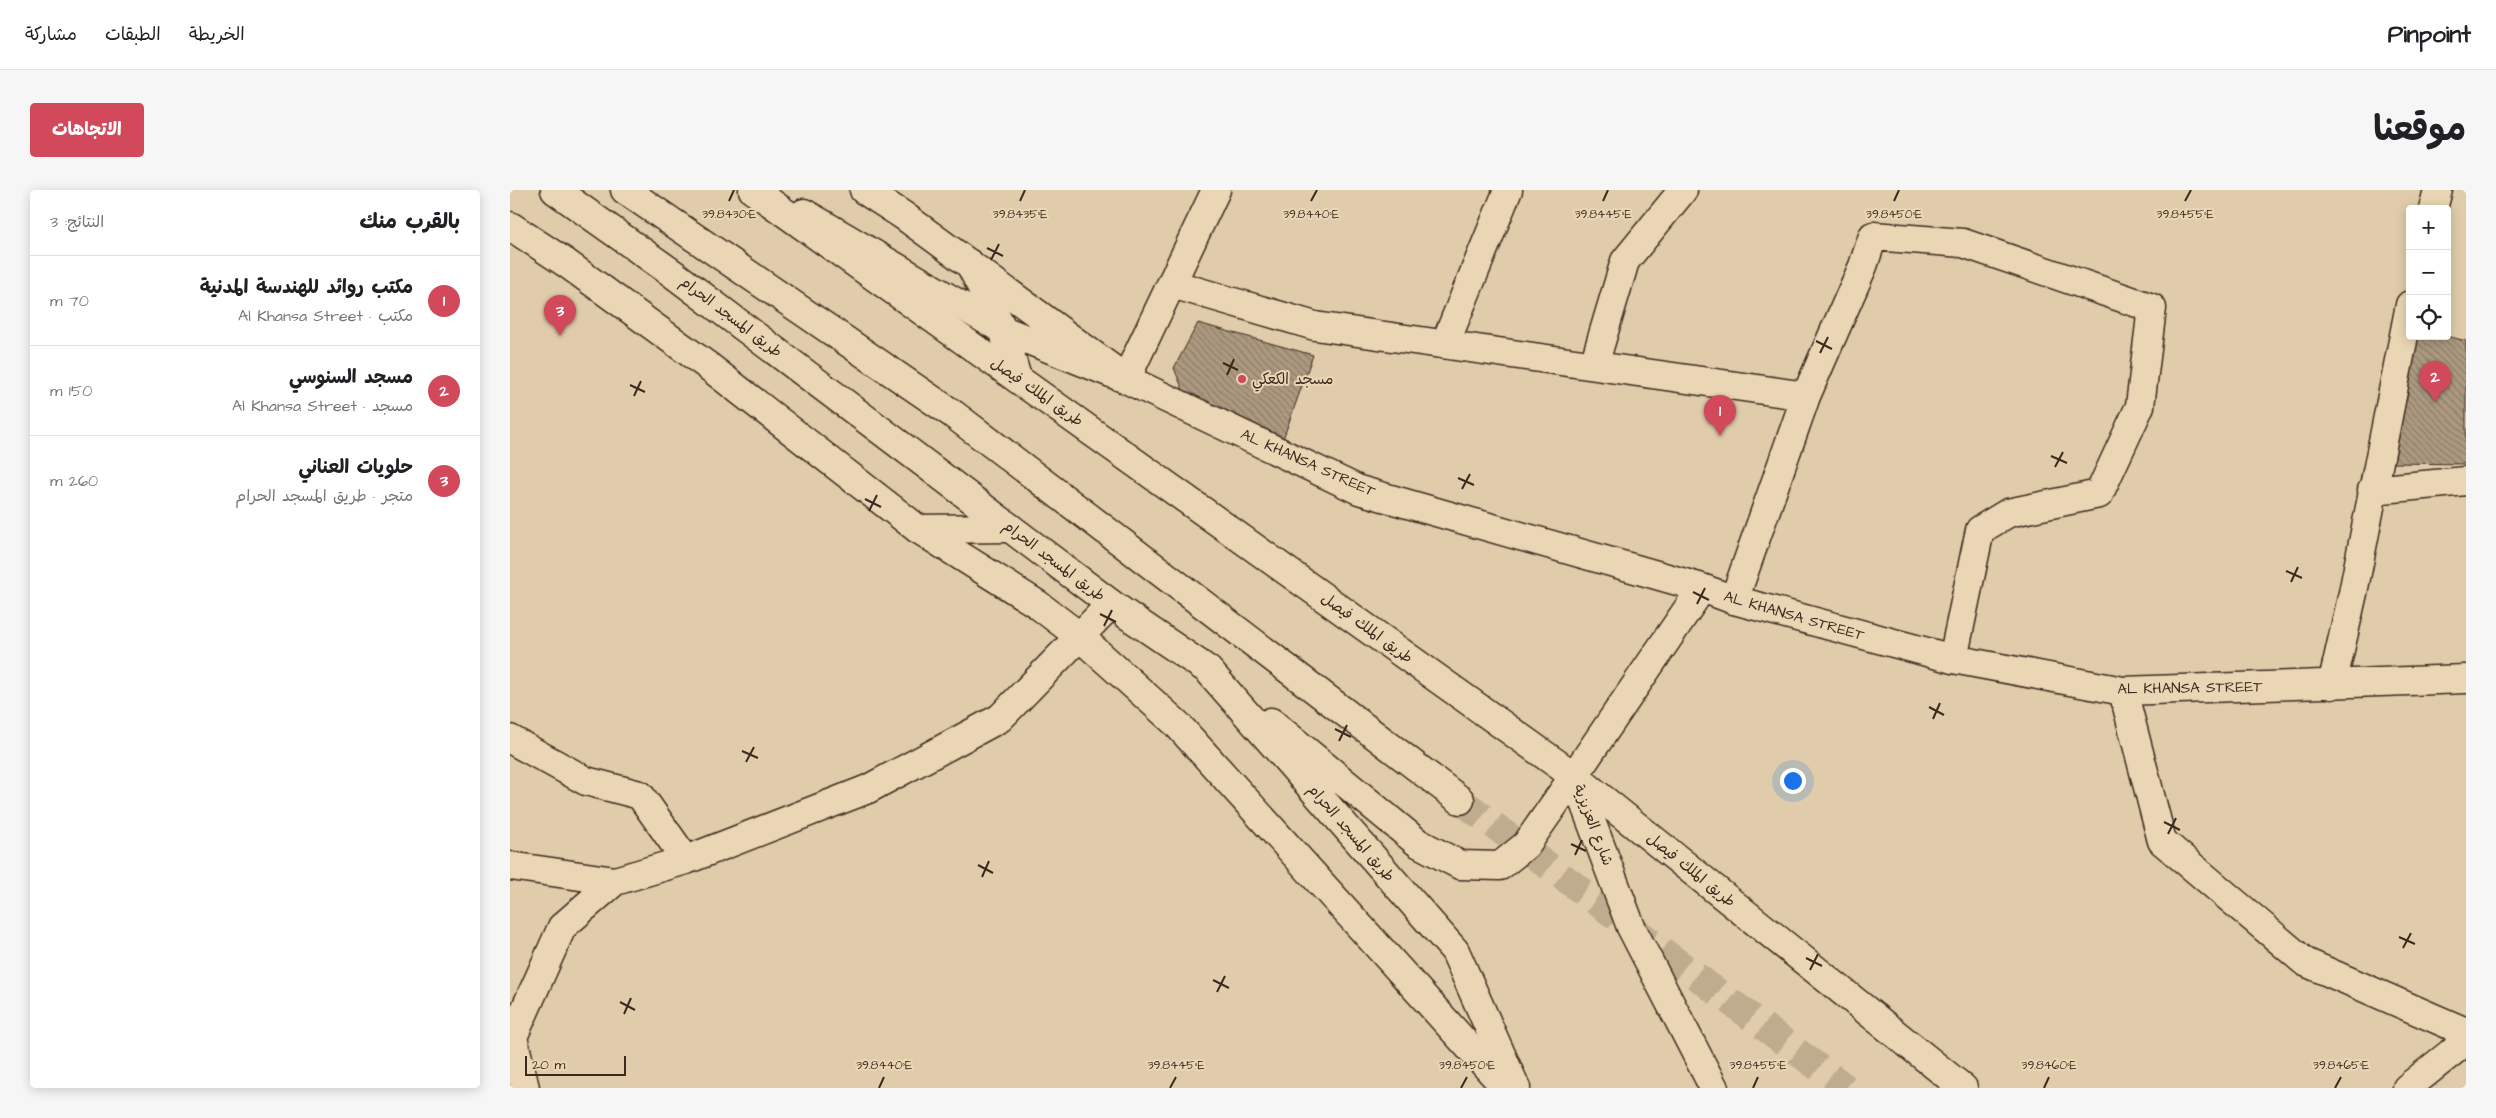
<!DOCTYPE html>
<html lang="ar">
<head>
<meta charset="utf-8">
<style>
	body { margin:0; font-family:"Architects Daughter","Playpen Sans Arabic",sans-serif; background:#f6f6f6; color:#202124; direction:rtl }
	.controls { position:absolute; right:15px; top:15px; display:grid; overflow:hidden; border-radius:5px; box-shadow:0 2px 12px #0003 }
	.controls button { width:45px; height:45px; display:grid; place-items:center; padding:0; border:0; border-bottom:1px solid #e0e0e0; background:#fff; color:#202124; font:25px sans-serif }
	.scale { position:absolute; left:15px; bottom:12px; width:101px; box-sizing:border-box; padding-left:5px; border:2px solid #3b2a1e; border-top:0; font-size:14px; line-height:18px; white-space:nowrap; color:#3b2a1e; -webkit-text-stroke:4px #ead6b4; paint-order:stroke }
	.you { position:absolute; left:1282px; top:590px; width:18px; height:18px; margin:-12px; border:4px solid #fff; border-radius:50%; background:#1a73e8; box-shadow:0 0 0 8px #1a73e833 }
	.badge { display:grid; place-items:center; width:32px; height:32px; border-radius:50%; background:#d1495b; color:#fff; font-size:16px; font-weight:700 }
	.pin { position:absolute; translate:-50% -41px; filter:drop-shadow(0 1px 2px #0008) }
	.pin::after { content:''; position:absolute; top:26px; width:18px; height:15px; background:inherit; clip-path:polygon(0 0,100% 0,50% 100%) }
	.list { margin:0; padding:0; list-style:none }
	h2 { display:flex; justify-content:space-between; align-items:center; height:65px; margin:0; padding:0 20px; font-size:21px }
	h2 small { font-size:16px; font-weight:400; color:#757577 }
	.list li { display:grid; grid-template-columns:32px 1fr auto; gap:15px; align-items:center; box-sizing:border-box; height:90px; padding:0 20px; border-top:1px solid #e0e0e0 }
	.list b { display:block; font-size:19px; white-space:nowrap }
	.list p { margin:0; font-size:16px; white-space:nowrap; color:#757577 }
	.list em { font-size:16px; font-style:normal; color:#757577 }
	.icon { flex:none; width:28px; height:28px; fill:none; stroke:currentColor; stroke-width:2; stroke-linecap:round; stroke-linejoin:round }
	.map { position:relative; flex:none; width:1956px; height:898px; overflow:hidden; direction:ltr; border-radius:5px }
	header { display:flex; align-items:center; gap:30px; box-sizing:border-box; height:70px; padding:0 25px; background:#fff; border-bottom:1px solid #e0e0e0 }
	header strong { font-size:24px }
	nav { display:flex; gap:28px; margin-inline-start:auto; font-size:18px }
	.intro { display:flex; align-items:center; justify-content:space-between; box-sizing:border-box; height:120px; padding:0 30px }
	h1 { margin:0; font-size:35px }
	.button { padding:12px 22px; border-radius:5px; background:#d1495b; color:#fff; font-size:18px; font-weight:700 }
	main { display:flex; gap:30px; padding:0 30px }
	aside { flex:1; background:#fff; border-radius:5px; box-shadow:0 2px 12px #0003 }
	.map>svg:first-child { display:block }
</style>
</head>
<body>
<header>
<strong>Pinpoint</strong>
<nav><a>الخريطة</a><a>الطبقات</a><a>مشاركة</a></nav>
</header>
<div class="intro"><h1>موقعنا</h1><a class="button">الاتجاهات</a></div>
<main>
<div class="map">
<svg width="1956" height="898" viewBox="0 0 1956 898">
	<defs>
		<pattern id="building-back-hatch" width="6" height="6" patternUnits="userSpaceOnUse" patternTransform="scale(1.25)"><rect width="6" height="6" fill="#ac9980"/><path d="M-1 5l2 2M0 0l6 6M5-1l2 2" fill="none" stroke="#8d7d68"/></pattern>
	</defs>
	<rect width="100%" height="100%" fill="#e0ccab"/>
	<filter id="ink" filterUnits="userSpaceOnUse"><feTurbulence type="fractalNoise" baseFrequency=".02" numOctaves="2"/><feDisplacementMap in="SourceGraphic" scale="10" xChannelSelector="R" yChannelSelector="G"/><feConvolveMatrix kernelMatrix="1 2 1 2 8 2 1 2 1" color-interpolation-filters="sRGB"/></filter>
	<g filter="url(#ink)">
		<path fill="url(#building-back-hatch)" stroke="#3b2a1e" d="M 688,133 L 803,165 L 773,249 L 673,200 L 664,178 Z
			M 1906,146 L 1937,146 L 1956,151 L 1956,274 L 1881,273 Z"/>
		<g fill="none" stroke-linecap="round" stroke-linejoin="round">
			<path stroke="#bfac8f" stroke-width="28" stroke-dasharray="28 14" stroke-linecap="butt" d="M 950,610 L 1336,898"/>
			<g stroke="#3b2a1e" stroke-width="31">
				<path id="street" d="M 1923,19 L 1928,0
					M 662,94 L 805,136 L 1296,206 L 1224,410
					M 935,154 L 998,0
					M 1084,175 L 1115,71 L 1173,0
					M 616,189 L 706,0
					M 1296,206 L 1353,76 L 1363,46 L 1453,53 L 1642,118 L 1630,216 L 1589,304 L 1498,323 L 1470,340 L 1443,469
					M 1862,300 L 1956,291
					M 408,339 L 527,414 L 569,446 L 667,534 L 996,898
					M 1822,495 L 1843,403 L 1900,115
					M 1613,501 L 1652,651 L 1795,772 L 1956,842
					M 0,549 L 76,591 L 130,605 L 176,670
					M 0,676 L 105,691
					M 0,847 L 3,847 L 52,737 L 105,691 L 176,670 L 358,599 L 490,528 L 601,414
					M 3,847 L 15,898"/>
			</g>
			<g stroke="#3b2a1e" stroke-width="31">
				<path id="secondary" d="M 354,0 L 394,26 L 616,189 L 849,300 L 1192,398 L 1224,410 L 1443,469 L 1613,501 L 1956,489
					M 0,36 L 56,73 L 198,176 L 408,339 L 500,338
					M 1064,586 L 1192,398
					M 1897,898 L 1956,851"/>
			</g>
			<g stroke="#3b2a1e" stroke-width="31">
				<path id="primary" d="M 45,0 L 162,83 L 601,414 L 698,480 L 945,761 L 1006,898
					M 294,23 L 493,140 L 616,189
					M 460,74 L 493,140 L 507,188
					M 761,532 L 908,653 L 950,675 L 990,676 L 1016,655 L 1064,586
					M 1064,586 L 1121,737 L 1204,898"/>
			</g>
			<g stroke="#3b2a1e" stroke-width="31">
				<path id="highway" d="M 115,0 L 443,224 L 950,610
					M 243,0 L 1064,586 L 1453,898"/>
			</g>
			<use href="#street" stroke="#ead6b4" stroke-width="28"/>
			<use href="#secondary" stroke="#ead6b4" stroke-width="28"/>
			<use href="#primary" stroke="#ead6b4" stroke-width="28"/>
			<use href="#highway" stroke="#ead6b4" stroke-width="28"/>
		</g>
	</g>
	<path fill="none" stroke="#3b2a1e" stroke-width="2" d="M 219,11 L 224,0M 510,11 L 515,0M 801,11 L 807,0M 1093,11 L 1098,0M 1384,11 L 1389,0M 1675,11 L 1681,0M 477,58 L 493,66M 481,70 L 489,54M 1306,151 L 1322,159M 1310,163 L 1318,147M 713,173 L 728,180M 717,185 L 724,169M 120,195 L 135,202M 124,206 L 131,191M 1541,266 L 1557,273M 1545,277 L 1553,262M 948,288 L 964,295M 952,299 L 960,284M 355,309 L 371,317M 359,321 L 367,305M 1776,381 L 1792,388M 1781,392 L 1788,377M 1183,402 L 1199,410M 1187,414 L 1195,398M 590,424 L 606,432M 594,436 L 602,420M 1419,517 L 1434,525M 1423,529 L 1430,513M 825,539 L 841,547M 829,551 L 837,535M 232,561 L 248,568M 236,572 L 244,557M 1654,632 L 1670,640M 1658,644 L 1666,628M 1061,654 L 1076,661M 1065,665 L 1072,650M 468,675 L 483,683M 472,687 L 479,671M 1889,747 L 1905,754M 1893,758 L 1901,743M 1296,768 L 1312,776M 1300,780 L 1308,764M 703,790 L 719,798M 707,802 L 715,786M 110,812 L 125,820M 114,824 L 121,808M 369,898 L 374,887M 660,898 L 666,887M 951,898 L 957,887M 1243,898 L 1248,887M 1534,898 L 1539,887M 1825,898 L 1831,887"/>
	<circle fill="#d1495b" stroke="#ead6b4" stroke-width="2" cx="732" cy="189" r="5"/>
	<g text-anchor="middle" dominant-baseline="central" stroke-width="4" stroke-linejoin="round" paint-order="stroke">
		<g font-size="15" fill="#3b2a1e" stroke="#ead6b4">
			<text transform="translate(221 127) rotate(37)">طريق المسجد الحرام</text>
			<text transform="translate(527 202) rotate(35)">طريق الملك فيصل</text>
			<text transform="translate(798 273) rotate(24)">AL KHANSA STREET</text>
			<text transform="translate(544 371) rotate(37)">طريق المسجد الحرام</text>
			<text transform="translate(1284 426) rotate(16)">AL KHANSA STREET</text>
			<text transform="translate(857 438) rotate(36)">طريق الملك فيصل</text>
			<text transform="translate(1680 498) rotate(-1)">AL KHANSA STREET</text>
			<text transform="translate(1083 635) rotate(69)">شارع العزيزية</text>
			<text transform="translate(841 643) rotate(49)">طريق المسجد الحرام</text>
			<text transform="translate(1181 680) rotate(39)">طريق الملك فيصل</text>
		</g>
		<g font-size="15" fill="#3b2a1e" stroke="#ead6b4" text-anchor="start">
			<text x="742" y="189">مسجد الكعكي</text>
		</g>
	</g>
	<g font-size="12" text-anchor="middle" fill="#3b2a1e" stroke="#ead6b4" stroke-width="4" stroke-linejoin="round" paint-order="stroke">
		<text x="219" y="28">39.8430°E</text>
		<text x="510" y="28">39.8435°E</text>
		<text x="801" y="28">39.8440°E</text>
		<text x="1093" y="28">39.8445°E</text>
		<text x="1384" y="28">39.8450°E</text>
		<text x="1675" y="28">39.8455°E</text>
		<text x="374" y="879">39.8440°E</text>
		<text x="666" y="879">39.8445°E</text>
		<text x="957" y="879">39.8450°E</text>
		<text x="1248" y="879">39.8455°E</text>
		<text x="1539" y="879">39.8460°E</text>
		<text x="1831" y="879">39.8465°E</text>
	</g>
</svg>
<div class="controls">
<button>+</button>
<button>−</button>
<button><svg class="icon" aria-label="locate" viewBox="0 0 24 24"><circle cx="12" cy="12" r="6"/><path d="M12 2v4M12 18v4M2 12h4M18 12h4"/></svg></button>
</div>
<div class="scale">20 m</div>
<div class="you"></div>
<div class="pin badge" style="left:1210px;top:246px">1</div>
<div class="pin badge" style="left:1925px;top:212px">2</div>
<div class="pin badge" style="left:50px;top:146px">3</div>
</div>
<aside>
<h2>بالقرب منك<small>النتائج: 3</small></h2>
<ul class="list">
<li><span class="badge">1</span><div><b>مكتب روائد للهندسة المدنية</b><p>مكتب · Al Khansa Street</p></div><em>70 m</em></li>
<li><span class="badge">2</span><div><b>مسجد السنوسي</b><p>مسجد · Al Khansa Street</p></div><em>150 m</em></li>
<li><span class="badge">3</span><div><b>حلويات العناني</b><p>متجر · طريق المسجد الحرام</p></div><em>260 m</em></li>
</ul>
</aside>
</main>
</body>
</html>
